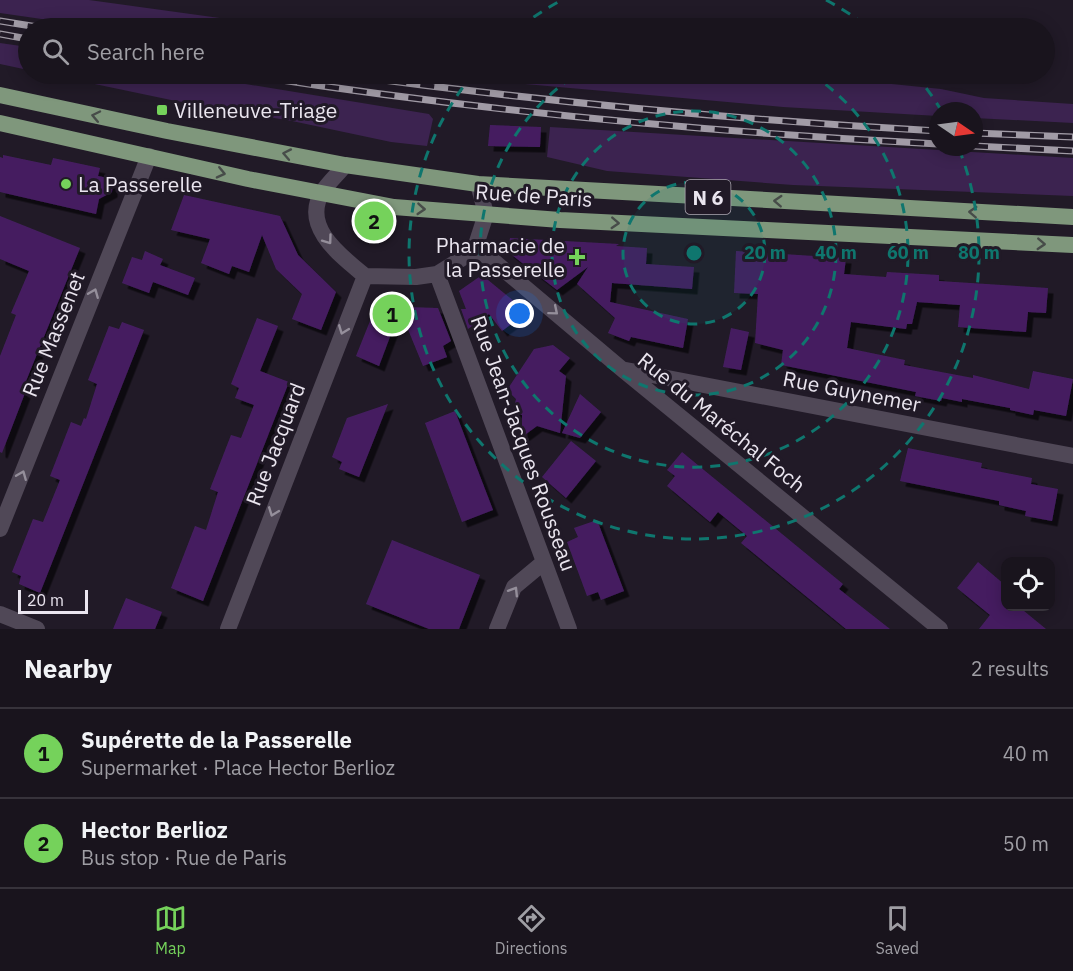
<!DOCTYPE html>
<html lang="en">
<head>
<meta charset="utf-8">
<style>
	body { margin:0; font-family:"IBM Plex Sans",sans-serif; background:#221d26; color:#f1f3f6 }
	.controls { position:absolute; right:18px; bottom:18px; display:grid; overflow:hidden; border-radius:12px; box-shadow:0 3px 15px #0003 }
	.controls button { width:54px; height:54px; display:grid; place-items:center; padding:0; border:0; border-bottom:2px solid #37333b; background:#19141d; color:#f1f3f6; font:30px sans-serif }
	.compass { position:absolute; left:929px; top:102px; width:54px; height:54px; border-radius:50%; background:#19141d; box-shadow:0 3px 15px #0003; rotate:103deg }
	.scale { position:absolute; left:18px; bottom:15px; width:70px; box-sizing:border-box; padding-left:6px; border:3px solid #eae5ef; border-top:0; font-size:16px; line-height:21px; white-space:nowrap; color:#eae5ef; -webkit-text-stroke:4px #211a27; paint-order:stroke }
	.you { position:absolute; left:520px; top:314px; width:21px; height:21px; margin:-15px; border:4px solid #fff; border-radius:50%; background:#1a73e8; box-shadow:0 0 0 9px #1a73e833 }
	.badge { display:grid; place-items:center; width:39px; height:39px; border-radius:50%; background:#75d25b; color:#111; font-size:20px; font-weight:700 }
	.pin { position:absolute; translate:-50% -50%; border:3px solid #fff; box-shadow:0 2px 6px #0006 }
	.list { margin:0; padding:0; list-style:none }
	h2 { display:flex; justify-content:space-between; align-items:center; height:78px; margin:0; padding:0 24px; font-size:26px }
	h2 small { font-size:20px; font-weight:400; color:#9f9ea4 }
	.list li { display:grid; grid-template-columns:39px 1fr auto; gap:18px; align-items:center; box-sizing:border-box; height:90px; padding:0 24px; border-top:2px solid #37333b }
	.list b { display:block; font-size:22px; white-space:nowrap }
	.list p { margin:0; font-size:20px; white-space:nowrap; color:#9f9ea4 }
	.list em { font-size:20px; font-style:normal; color:#9f9ea4 }
	.icon { flex:none; width:33px; height:33px; fill:none; stroke:currentColor; stroke-width:2; stroke-linecap:round; stroke-linejoin:round }
	.map { position:relative; flex:none; width:1073px; height:629px; overflow:hidden }
	.search { position:absolute; background:#19141d; box-shadow:0 3px 15px #0003; left:18px; right:18px; top:18px; height:66px; display:flex; align-items:center; gap:15px; box-sizing:border-box; padding:0 21px; border-radius:33px; color:#9f9ea4; font-size:22px }
	.sheet { height:258px; background:#19141d }
	nav { display:flex; justify-content:space-around; align-items:center; box-sizing:border-box; height:84px; border-top:2px solid #37333b; background:#19141d; font-size:16px; color:#9f9ea4 }
	nav a { display:grid; justify-items:center; gap:3px }
	nav .on { color:#75d25b }
	.map>svg:first-child { display:block }
</style>
</head>
<body>
<div class="map">
<svg width="1073" height="629" viewBox="0 0 1073 629">
	<defs>
		<filter id="shadow"><feDropShadow dx="5.5" dy="5.5" stdDeviation="0" flood-color="#0009"/></filter>
	</defs>
	<rect width="100%" height="100%" fill="#211a27"/>
	<path fill="#3c2350" d="M 0,0 L 89,0 L 292,28 L 104,28 L 0,13 Z
		M 0,43 L 28,47 L 28,70 L 0,64 Z
		M 47,74 L 185,74 L 429,114 L 433,119 L 427,146 L 391,142 L 292,121 L 171,100 Z
		M 408,74 L 459,74 L 458,81 Z
		M 492,74 L 727,74 L 767,78 L 882,83 L 941,89 L 984,98 L 1073,104 L 1073,123 L 974,118 L 974,111 L 938,111 L 938,116 L 783,107 L 492,81 Z
		M 550,127 L 1073,158 L 1073,196 L 793,185 L 607,171 L 547,157 Z"/>
	<path fill="#451e61" filter="url(#shadow)" d="M 490,125 L 541,127 L 540,147 L 488,146 Z
		M 3,155 L 51,165 L 53,158 L 100,168 L 98,176 L 113,179 L 112,192 L 99,199 L 96,214 L 0,192 L 0,157 L 3,158 Z
		M 184,195 L 280,216 L 298,255 L 336,292 L 321,330 L 292,319 L 302,294 L 276,269 L 262,235 L 249,272 L 232,266 L 229,274 L 201,263 L 210,239 L 171,230 Z
		M 0,216 L 80,248 L 22,391 L 25,393 L 2,453 L 0,452 L 0,356 L 16,315 L 11,313 L 29,271 L 0,259 Z
		M 510,238 L 619,244 L 616,246 L 647,248 L 646,264 L 694,267 L 692,289 L 612,283 L 610,302 L 688,319 L 683,348 L 631,337 L 629,341 L 608,333 L 615,318 L 577,284 L 588,267 L 557,290 L 508,252 Z
		M 145,251 L 163,259 L 160,265 L 195,278 L 188,295 L 153,282 L 149,293 L 122,283 L 132,257 L 142,260 Z
		M 736,251 L 846,258 L 844,274 L 886,277 L 887,272 L 939,275 L 939,281 L 1048,288 L 1046,313 L 1028,312 L 1026,332 L 958,327 L 960,305 L 917,302 L 912,324 L 907,324 L 906,329 L 851,322 L 847,348 L 905,360 L 904,365 L 973,378 L 973,375 L 1029,389 L 1033,371 L 1073,379 L 1066,416 L 1034,410 L 1033,415 L 1010,410 L 1010,408 L 962,399 L 962,402 L 942,398 L 941,401 L 915,396 L 916,392 L 781,365 L 783,350 L 755,343 L 758,294 L 734,293 Z
		M 482,275 L 527,312 L 502,331 L 489,314 L 468,329 L 461,309 L 466,309 L 459,291 Z
		M 376,306 L 438,308 L 451,341 L 443,346 L 447,357 L 423,366 L 400,310 L 379,366 L 356,356 Z
		M 257,318 L 278,326 L 260,371 L 289,382 L 203,601 L 171,588 L 195,526 L 206,530 L 218,492 L 210,489 L 231,435 L 241,438 L 254,405 L 235,398 L 239,388 L 231,384 Z
		M 122,322 L 144,330 L 40,593 L 19,584 L 21,576 L 12,572 L 33,519 L 43,522 L 60,480 L 50,476 L 71,422 L 81,426 L 84,418 L 86,419 L 97,384 L 88,380 L 109,326 L 119,329 Z
		M 731,328 L 749,332 L 741,370 L 723,367 Z
		M 553,345 L 570,358 L 559,371 L 566,376 L 560,433 L 537,426 L 522,437 L 522,415 L 513,411 L 516,399 L 507,390 L 534,349 Z
		M 580,394 L 601,412 L 580,438 L 562,433 Z
		M 388,404 L 359,477 L 339,469 L 342,462 L 332,457 L 347,418 Z
		M 455,411 L 493,510 L 462,522 L 425,423 Z
		M 571,441 L 596,461 L 566,498 L 542,477 Z
		M 908,448 L 982,463 L 981,468 L 1032,478 L 1031,484 L 1058,489 L 1052,521 L 1025,516 L 1026,511 L 999,505 L 999,501 L 900,481 Z
		M 682,452 L 843,584 L 839,589 L 890,629 L 846,629 L 741,543 L 747,536 L 718,512 L 710,522 L 667,486 L 675,476 L 667,470 Z
		M 597,520 L 624,591 L 601,600 L 598,592 L 587,596 L 567,542 L 578,537 L 574,528 Z
		M 392,540 L 480,575 L 459,629 L 429,629 L 366,604 Z
		M 978,562 L 1005,585 L 1005,606 L 1018,606 L 1046,629 L 979,629 L 990,615 L 957,588 Z
		M 126,598 L 162,612 L 155,629 L 113,629 Z"/>
	<g fill="none" stroke-linecap="round" stroke-linejoin="round">
		<path stroke="#504857" stroke-width="16" d="M 345,165 C 338,174 329,182 323,191 C 300,226 341,256 365,276 L 416,277 L 437,274 L 474,251 L 486,214 L 478,184
			M 474,251 L 490,258 L 623,370 L 940,629
			M 437,274 L 569,629
			M 626,370 L 1073,456
			M 0,529 L 149,156
			M 0,614 L 37,629
			M 228,629 L 365,276
			M 497,629 L 514,587 L 544,562"/>
		<path stroke="#7f977c" stroke-width="16" d="M 0,95 L 167,131 L 345,165 L 478,184 L 1073,217
			M 0,123 L 248,179 L 394,207 L 560,220 L 1073,245"/>
		<g stroke="#a19ba6" stroke-width="7">
			<path id="rail" d="M 0,21 L 44,28
				M 0,34 L 28,39
				M 242,74 C 472,110 705,132 938,144
				M 337,74 C 537,101 737,120 938,131
				M 974,133 L 1073,137
				M 974,146 L 1073,151"/>
		</g>
		<use href="#rail" stroke="#211a27" stroke-width="4.5" stroke-dasharray="14" stroke-linecap="butt"/>
	</g>
	<defs><path id="oneway-chevron" d="M-2-3.5L2.5 0L-2 3.5" fill="none" stroke-width="1.6" stroke-linecap="round" stroke-linejoin="round" transform="scale(1.5)"/></defs>
	<g stroke="#474c49">
		<use href="#oneway-chevron" transform="translate(96 116) rotate(-168)"/>
		<use href="#oneway-chevron" transform="translate(287 154) rotate(-169)"/>
		<use href="#oneway-chevron" transform="translate(221 173) rotate(13)"/>
		<use href="#oneway-chevron" transform="translate(778 201) rotate(-177)"/>
		<use href="#oneway-chevron" transform="translate(421 209) rotate(4)"/>
		<use href="#oneway-chevron" transform="translate(973 212) rotate(-177)"/>
		<use href="#oneway-chevron" transform="translate(615 223) rotate(3)"/>
		<use href="#oneway-chevron" transform="translate(1041 244) rotate(3)"/>
	</g>
	<g stroke="#958f9b">
		<use href="#oneway-chevron" transform="translate(328 240) rotate(54)"/>
		<use href="#oneway-chevron" transform="translate(94 293) rotate(-68)"/>
		<use href="#oneway-chevron" transform="translate(554 311) rotate(40)"/>
		<use href="#oneway-chevron" transform="translate(343 330) rotate(111)"/>
		<use href="#oneway-chevron" transform="translate(22 475) rotate(-68)"/>
		<use href="#oneway-chevron" transform="translate(273 512) rotate(111)"/>
		<use href="#oneway-chevron" transform="translate(514 591) rotate(-58)"/>
	</g>
	<circle cx="694" cy="253" r="71" fill="#0f766e" fill-opacity=".12"/>
	<g fill="none" stroke="#0f766e" stroke-width="3" stroke-dasharray="10 8">
		<circle cx="694" cy="253" r="71"/>
		<circle cx="694" cy="253" r="142"/>
		<path d="M811 74A214 214 0 1 1 577 74"/>
		<path d="M519 28A285 285 0 0 1 562 0M826 0A285 285 0 0 1 869 28M915 74A285 285 0 0 1 941 110M959 149A285 285 0 1 1 473 74"/>
	</g>
	<g fill="#75d25b" stroke="#211a27" stroke-width="2">
		<rect x="156" y="104" width="12" height="12" rx="3"/>
		<circle cx="66" cy="184" r="6"/>
		<path d="M574 248h6v6h6v6h-6v6h-6v-6h-6v-6h6z"/>
	</g>
	<g text-anchor="middle" dominant-baseline="central" stroke-width="6" stroke-linejoin="round" paint-order="stroke">
		<rect fill="#211a27" stroke="#aea8b3" stroke-width="1.5" x="685.5" y="180" width="45" height="34" rx="4.5"/>
		<g font-size="20" font-weight="bold" fill="#eae5ef">
			<text x="708" y="197">N 6</text>
		</g>
		<g font-size="21" fill="#eae5ef" stroke="#211a27" text-anchor="start">
			<text x="174" y="110">Villeneuve-Triage</text>
			<text x="78" y="184">La Passerelle</text>
			<text x="565" y="245" text-anchor="end">Pharmacie de<tspan x="565" dy="24">la Passerelle</tspan></text>
		</g>
		<g font-size="21" fill="#eae5ef" stroke="#211a27">
			<text transform="translate(534 195) rotate(4)">Rue de Paris</text>
			<text transform="translate(53 334) rotate(-68)">Rue Massenet</text>
			<text transform="translate(852 391) rotate(11)">Rue Guynemer</text>
			<text transform="translate(722 422) rotate(39)">Rue du Maréchal Foch</text>
			<text transform="translate(524 443) rotate(70)">Rue Jean-Jacques Rousseau</text>
			<text transform="translate(275 444) rotate(-69)">Rue Jacquard</text>
		</g>
	</g>
	<circle cx="694" cy="253" r="9" fill="#0f766e" stroke="#211a27" stroke-width="3"/>
	<g font-size="18" text-anchor="middle" font-weight="bold" fill="#0f766e" stroke="#211a27" stroke-width="6" stroke-linejoin="round" paint-order="stroke">
		<text x="765" y="259">20 m</text>
		<text x="836" y="259">40 m</text>
		<text x="908" y="259">60 m</text>
		<text x="979" y="259">80 m</text>
	</g>
</svg>
<div class="controls">
<button><svg class="icon" aria-label="locate" viewBox="0 0 24 24"><circle cx="12" cy="12" r="6"/><path d="M12 2v4M12 18v4M2 12h4M18 12h4"/></svg></button>
</div>
<svg class="compass" viewBox="-18 -18 36 36"><path d="M0-13l5 13h-10z" fill="#e53935"/><path d="M0 13l5-13h-10z" fill="#9f9ea4"/></svg>
<div class="scale">20 m</div>
<div class="you"></div>
<div class="pin badge" style="left:392px;top:314px">1</div>
<div class="pin badge" style="left:374px;top:221px">2</div>
<div class="search"><svg class="icon" aria-label="search" viewBox="0 0 24 24"><circle cx="10" cy="10" r="6"/><path d="M15 15l6 6"/></svg>Search here</div>
</div>
<section class="sheet">
<h2>Nearby<small>2 results</small></h2>
<ul class="list">
<li><span class="badge">1</span><div><b>Supérette de la Passerelle</b><p>Supermarket · Place Hector Berlioz</p></div><em>40 m</em></li>
<li><span class="badge">2</span><div><b>Hector Berlioz</b><p>Bus stop · Rue de Paris</p></div><em>50 m</em></li>
</ul>
</section>
<nav>
<a class="on"><svg class="icon" aria-label="map" viewBox="0 0 24 24"><path d="M3 6l6-2 6 2 6-2v14l-6 2-6-2-6 2zM9 4v14M15 6v14"/></svg>Map</a>
<a><svg class="icon" aria-label="directions" viewBox="0 0 24 24"><path d="M12 3l9 9-9 9-9-9zM9 14v-3h6M13 9l2 2-2 2"/></svg>Directions</a>
<a><svg class="icon" aria-label="saved" viewBox="0 0 24 24"><path d="M7 4h10v16l-5-4-5 4z"/></svg>Saved</a>
</nav>
</body>
</html>
